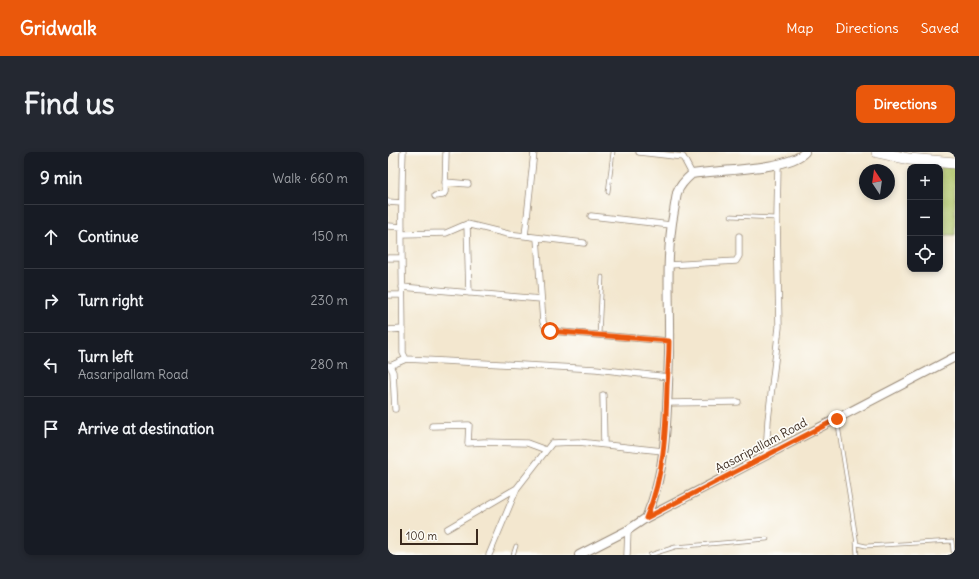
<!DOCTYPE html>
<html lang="en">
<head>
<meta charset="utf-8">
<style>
	body { margin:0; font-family:Delius,sans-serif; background:#242831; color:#f1f3f6 }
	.controls { position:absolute; right:12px; top:12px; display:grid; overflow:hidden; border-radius:8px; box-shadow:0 2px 6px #0003 }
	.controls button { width:36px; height:36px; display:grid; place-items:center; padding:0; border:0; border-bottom:1px solid #363941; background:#171b24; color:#f1f3f6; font:20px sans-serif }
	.compass { position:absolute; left:471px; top:12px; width:36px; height:36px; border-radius:50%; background:#171b24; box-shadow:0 2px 6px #0003; rotate:347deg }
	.scale { position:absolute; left:12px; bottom:10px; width:78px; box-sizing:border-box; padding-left:4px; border:2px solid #3b2a1e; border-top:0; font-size:11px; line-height:14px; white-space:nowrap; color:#3b2a1e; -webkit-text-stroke:3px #fdfcf7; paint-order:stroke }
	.stop { position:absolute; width:12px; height:12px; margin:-9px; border:3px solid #ea580c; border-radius:50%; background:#fff }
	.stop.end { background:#ea580c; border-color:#fff; box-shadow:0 1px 4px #0008 }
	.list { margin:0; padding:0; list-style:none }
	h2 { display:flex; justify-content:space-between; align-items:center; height:52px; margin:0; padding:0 16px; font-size:17px }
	h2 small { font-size:13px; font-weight:400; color:#9ea1a6 }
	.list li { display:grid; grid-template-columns:26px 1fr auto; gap:12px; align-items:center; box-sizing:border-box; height:64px; padding:0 16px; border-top:1px solid #363941 }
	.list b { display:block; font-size:15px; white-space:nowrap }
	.list p { margin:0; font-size:13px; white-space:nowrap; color:#9ea1a6 }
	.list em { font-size:13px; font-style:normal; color:#9ea1a6 }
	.icon { flex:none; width:22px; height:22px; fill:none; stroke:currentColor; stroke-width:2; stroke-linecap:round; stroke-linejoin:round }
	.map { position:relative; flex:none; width:567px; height:403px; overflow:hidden; border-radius:8px }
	header { display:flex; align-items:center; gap:24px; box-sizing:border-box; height:56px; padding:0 20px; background:#ea580c; color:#fff }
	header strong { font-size:19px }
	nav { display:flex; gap:22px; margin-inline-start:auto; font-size:14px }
	.intro { display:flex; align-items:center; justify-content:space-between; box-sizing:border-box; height:96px; padding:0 24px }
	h1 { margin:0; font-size:28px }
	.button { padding:10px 18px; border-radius:8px; background:#ea580c; color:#fff; font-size:14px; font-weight:700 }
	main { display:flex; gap:24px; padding:0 24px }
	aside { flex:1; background:#171b24; border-radius:8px; box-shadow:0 2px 6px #0003 }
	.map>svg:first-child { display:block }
</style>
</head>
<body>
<header>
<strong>Gridwalk</strong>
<nav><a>Map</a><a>Directions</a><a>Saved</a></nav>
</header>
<div class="intro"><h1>Find us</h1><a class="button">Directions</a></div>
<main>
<aside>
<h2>9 min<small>Walk · 660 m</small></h2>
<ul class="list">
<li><svg class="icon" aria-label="ahead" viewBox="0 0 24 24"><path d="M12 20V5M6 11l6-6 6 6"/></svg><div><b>Continue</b></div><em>150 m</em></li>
<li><svg class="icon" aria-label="right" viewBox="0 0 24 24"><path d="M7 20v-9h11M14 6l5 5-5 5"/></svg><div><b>Turn right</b></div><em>230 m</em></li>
<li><svg class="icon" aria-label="left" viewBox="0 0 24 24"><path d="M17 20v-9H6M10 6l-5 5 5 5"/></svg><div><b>Turn left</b><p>Aasaripallam Road</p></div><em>280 m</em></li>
<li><svg class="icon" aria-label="arrive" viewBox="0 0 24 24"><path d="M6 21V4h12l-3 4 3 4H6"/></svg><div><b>Arrive at destination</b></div></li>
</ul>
</aside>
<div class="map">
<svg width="567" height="403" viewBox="0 0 567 403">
	<rect width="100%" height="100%" fill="#fdfcf7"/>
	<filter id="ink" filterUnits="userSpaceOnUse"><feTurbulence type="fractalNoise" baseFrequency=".025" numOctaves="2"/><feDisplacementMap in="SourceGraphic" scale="8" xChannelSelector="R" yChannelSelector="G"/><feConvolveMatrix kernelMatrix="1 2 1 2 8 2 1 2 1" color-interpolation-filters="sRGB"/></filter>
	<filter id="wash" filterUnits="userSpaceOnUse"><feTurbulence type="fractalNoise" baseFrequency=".012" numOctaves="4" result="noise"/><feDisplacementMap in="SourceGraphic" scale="16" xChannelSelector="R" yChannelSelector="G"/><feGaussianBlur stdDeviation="0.9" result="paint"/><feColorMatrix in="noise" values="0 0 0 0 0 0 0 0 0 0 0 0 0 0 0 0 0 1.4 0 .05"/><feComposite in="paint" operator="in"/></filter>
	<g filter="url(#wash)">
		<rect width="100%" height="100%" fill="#f3e7cf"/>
		<path fill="#acc266" stroke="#747642" d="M 552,15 L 567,15 L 567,83 L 552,83 Z"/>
	</g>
	<g filter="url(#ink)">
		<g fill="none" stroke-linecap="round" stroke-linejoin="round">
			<g stroke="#978876" stroke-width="4.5">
				<path id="lane" d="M 220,40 L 225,0
					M 343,64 L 389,66
					M 211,183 L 214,125
					M 449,267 L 469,392 L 478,394 L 564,389 L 565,399 L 567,400
					M 468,390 L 469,403
					M 125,403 L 128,394
					M 262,403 L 287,395 L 379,387"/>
			</g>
			<g stroke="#978876" stroke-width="7">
				<path id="street" d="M 15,0 C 12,67 15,134 15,201 L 18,207 L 208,217 L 280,225
					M 251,0 L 295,5 L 304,22
					M 57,30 L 80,32
					M 47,44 L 55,43 L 57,40 L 58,0
					M 0,50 L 13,51
					M 203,64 L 283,73
					M 79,72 L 81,141
					M 0,74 L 14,75
					M 14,82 L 58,81 L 79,72 L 120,82 L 196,91
					M 137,84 L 146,0
					M 149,86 L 155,170 L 158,177 L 162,179 L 281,189
					M 0,106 L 13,106
					M 281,113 L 348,109 L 351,104 L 351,84
					M 14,135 L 153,147
					M 0,143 L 14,143
					M 0,178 L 15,177
					M 0,213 L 2,214 L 5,220 L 7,257
					M 2,214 L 18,207
					M 215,243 L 216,292
					M 279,251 L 350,250
					M 44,274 L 81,273 L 80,291 L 96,290 L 139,291 L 158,298
					M 378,304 L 380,268 L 391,175 L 389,66 L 390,12
					M 59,377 L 129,336 L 164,291 L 190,290 L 275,299
					M 101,403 L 129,336
					M 239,403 L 240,378"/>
			</g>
			<g stroke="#978876" stroke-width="10">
				<path id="secondary" d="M 258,366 C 280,316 279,256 281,202 C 282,154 277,106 286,59 C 287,53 288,47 289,41 C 292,33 298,27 304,22 C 329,18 401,18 417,0
					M 191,403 L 240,378 L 258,366 L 567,205"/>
			</g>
			<g stroke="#978876" stroke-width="12">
				<path id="highway" d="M 489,0 L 521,7 L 567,11"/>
			</g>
			<use href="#lane" stroke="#fff" stroke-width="3"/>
			<use href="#street" stroke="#fff" stroke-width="5.5"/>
			<use href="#secondary" stroke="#fff" stroke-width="8"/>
			<use href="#highway" stroke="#fff" stroke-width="11"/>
		</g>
	</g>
	<g fill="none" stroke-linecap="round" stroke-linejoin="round" filter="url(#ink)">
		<path stroke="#ea580c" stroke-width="5" d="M 162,179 L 281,189 C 281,204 280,219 279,234 C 278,279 276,325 258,366 L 449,267"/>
	</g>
	<g text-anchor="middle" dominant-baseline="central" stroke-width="3.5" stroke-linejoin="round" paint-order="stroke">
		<g font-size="12" fill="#3b2a1e" stroke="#fdfcf7">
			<text transform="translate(373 293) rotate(-28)">Aasaripallam Road</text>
		</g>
	</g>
</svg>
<div class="controls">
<button>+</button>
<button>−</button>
<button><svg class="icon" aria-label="locate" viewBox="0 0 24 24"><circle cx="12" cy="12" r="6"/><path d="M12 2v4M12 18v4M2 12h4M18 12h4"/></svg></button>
</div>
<svg class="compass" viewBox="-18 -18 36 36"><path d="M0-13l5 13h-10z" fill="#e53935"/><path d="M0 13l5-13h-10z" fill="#9ea1a6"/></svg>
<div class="scale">100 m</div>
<div class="stop" style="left:162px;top:179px"></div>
<div class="stop end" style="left:449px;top:267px"></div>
</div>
</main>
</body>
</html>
